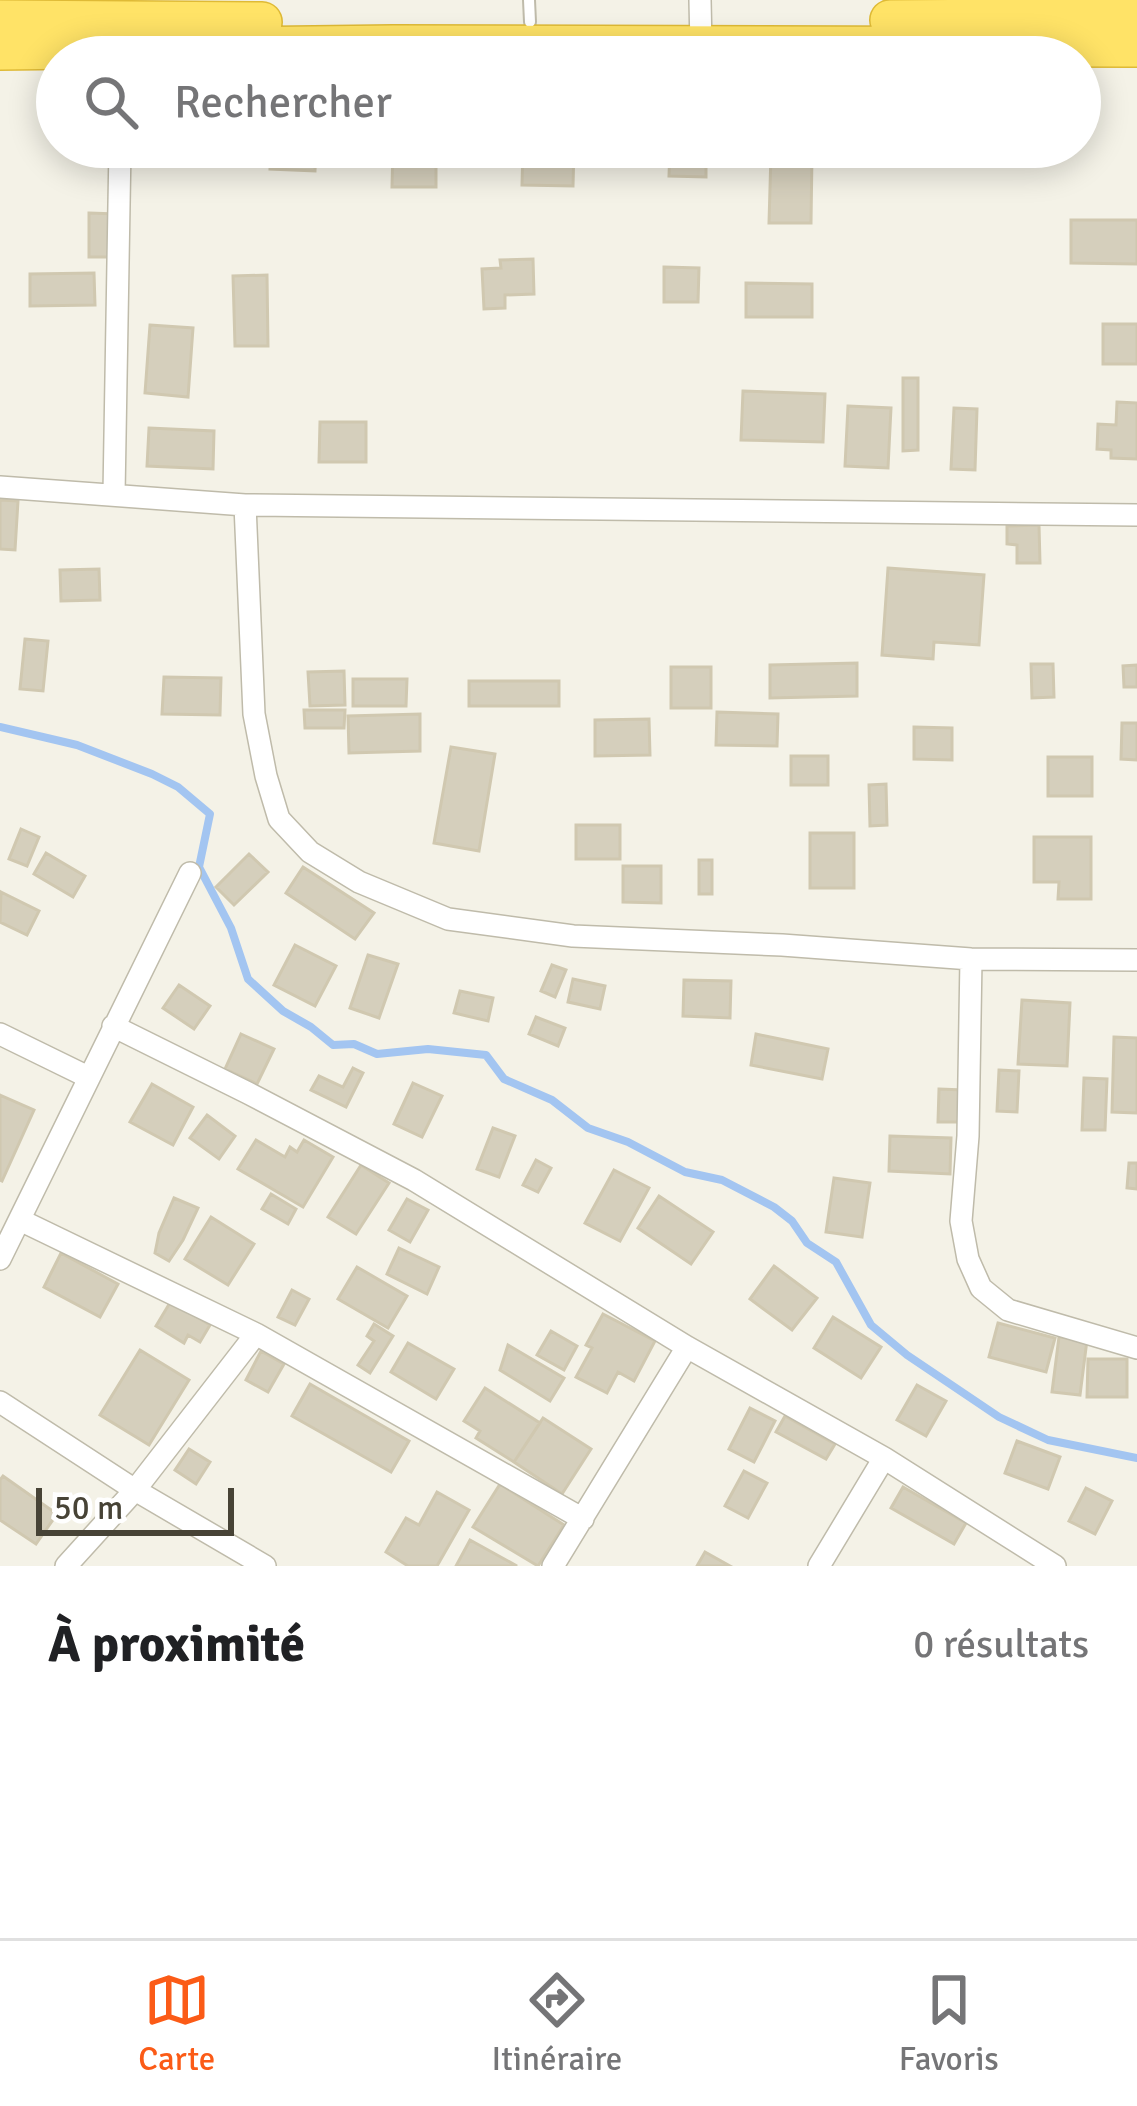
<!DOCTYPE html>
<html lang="fr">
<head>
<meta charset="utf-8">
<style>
	body { margin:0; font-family:Signika,sans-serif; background:#f2f2f2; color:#202124 }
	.scale { position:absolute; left:36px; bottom:30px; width:198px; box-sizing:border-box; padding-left:12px; border:6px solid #474336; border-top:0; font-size:33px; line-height:42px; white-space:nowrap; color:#474336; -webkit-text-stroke:9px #fff; paint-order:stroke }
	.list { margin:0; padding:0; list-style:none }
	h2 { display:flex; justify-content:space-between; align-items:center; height:156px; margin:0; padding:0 48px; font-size:51px }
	h2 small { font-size:39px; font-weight:400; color:#757577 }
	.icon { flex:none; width:66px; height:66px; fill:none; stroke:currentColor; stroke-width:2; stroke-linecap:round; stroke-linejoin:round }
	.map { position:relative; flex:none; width:1137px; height:1566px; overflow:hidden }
	.search { position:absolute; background:#fff; box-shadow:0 6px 30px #0003; left:36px; right:36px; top:36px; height:132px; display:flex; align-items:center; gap:30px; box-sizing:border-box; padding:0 42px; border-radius:66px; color:#757577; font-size:45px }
	.sheet { height:372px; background:#fff }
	nav { display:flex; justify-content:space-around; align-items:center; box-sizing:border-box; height:168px; border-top:3px solid #e0e0e0; background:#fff; font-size:33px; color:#757577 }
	nav a { display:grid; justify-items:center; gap:6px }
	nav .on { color:#fb5b17 }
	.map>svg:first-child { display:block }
</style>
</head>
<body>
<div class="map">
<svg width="1137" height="1566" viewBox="0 0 1137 1566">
	<rect width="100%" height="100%" fill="#f4f2e7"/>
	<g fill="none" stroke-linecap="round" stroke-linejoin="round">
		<path stroke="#a3c5f1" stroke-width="8" d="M 0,727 L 77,745 L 152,774 L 178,787 L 210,814 L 199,867 L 231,928 L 248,979 L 283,1011 L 311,1027 L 333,1045 L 354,1044 L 377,1054 L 428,1049 L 486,1055 L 504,1079 L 552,1100 L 588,1128 L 628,1142 L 685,1172 L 722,1180 L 774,1207 L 792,1221 L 807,1243 L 836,1262 L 871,1325 L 907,1355 L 999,1417 L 1048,1440 L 1137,1458"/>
	</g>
	<path fill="#d5cfbc" stroke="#d0c8b0" stroke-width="3" d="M 271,147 L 316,147 L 315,171 L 270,169 Z
		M 393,147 L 436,147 L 436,187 L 392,187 Z
		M 523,147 L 574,147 L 573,186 L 522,185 Z
		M 670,147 L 706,147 L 706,177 L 669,176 Z
		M 771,154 L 812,154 L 811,223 L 769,223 Z
		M 89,213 L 116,214 L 115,257 L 89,257 Z
		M 1071,220 L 1137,220 L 1137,264 L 1071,263 Z
		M 533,259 L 534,294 L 505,295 L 505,308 L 484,309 L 482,269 L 501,268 L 500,260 Z
		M 664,267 L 699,268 L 698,302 L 664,302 Z
		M 94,273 L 95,305 L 30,306 L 30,274 Z
		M 267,275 L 268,346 L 235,346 L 233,276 Z
		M 746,283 L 812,284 L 812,317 L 746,317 Z
		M 1103,324 L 1137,324 L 1137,364 L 1103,364 Z
		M 150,325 L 193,328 L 188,397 L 145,393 Z
		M 903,378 L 918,378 L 918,450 L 903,451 Z
		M 743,391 L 825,394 L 823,442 L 741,440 Z
		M 1117,402 L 1137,403 L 1137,459 L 1111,458 L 1111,450 L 1097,449 L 1098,424 L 1116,425 Z
		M 848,406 L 891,408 L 888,468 L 845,466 Z
		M 954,408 L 977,409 L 975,470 L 951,469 Z
		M 320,422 L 366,422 L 366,462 L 319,462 Z
		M 149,428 L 214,431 L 213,469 L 147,466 Z
		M 0,500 L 18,501 L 15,550 L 0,549 Z
		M 1039,525 L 1040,563 L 1017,563 L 1017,545 L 1007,544 L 1007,526 Z
		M 888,568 L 984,575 L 979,645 L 934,642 L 933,659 L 882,655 Z
		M 99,569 L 100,600 L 61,601 L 60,570 Z
		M 25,639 L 48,641 L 43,691 L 20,689 Z
		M 857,663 L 857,696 L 770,698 L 770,665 Z
		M 1031,664 L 1053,664 L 1054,697 L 1032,698 Z
		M 1137,665 L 1137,687 L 1124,687 L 1123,666 Z
		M 671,667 L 711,667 L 711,708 L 671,708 Z
		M 344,671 L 345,705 L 310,706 L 308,672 Z
		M 164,677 L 221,678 L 220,715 L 162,714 Z
		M 353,679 L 407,679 L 406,706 L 353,706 Z
		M 469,681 L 559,681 L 559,706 L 469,706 Z
		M 304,710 L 345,710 L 344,728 L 305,728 Z
		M 717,712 L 778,714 L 777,746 L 716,745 Z
		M 420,714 L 420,751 L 349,753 L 348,716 Z
		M 649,719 L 650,755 L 595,756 L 595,720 Z
		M 1122,723 L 1137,723 L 1137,760 L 1121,759 Z
		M 914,727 L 952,728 L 952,760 L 914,759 Z
		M 451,747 L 495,754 L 479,851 L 434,843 Z
		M 791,756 L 828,756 L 828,785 L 791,785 Z
		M 1048,757 L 1092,757 L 1092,796 L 1048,796 Z
		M 886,784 L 887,825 L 870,826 L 869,785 Z
		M 576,825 L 620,825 L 620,859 L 576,859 Z
		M 21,829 L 39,837 L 27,866 L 9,859 Z
		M 810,833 L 854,833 L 854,888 L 810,888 Z
		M 1034,837 L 1091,837 L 1091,899 L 1058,899 L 1059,882 L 1034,882 Z
		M 46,853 L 85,876 L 73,897 L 34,874 Z
		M 249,854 L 268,872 L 234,905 L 216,887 Z
		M 699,860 L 712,860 L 712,894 L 699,894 Z
		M 623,866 L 661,866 L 661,903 L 623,902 Z
		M 303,867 L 374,913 L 355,939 L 286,893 Z
		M 1,892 L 39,911 L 27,935 L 0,922 Z
		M 295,945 L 336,966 L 315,1006 L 274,985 Z
		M 368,955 L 398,964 L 379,1018 L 350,1008 Z
		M 552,965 L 566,970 L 555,997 L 541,991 Z
		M 573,979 L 605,986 L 600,1009 L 568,1002 Z
		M 684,980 L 731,981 L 730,1018 L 683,1016 Z
		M 179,985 L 210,1006 L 194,1029 L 163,1008 Z
		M 460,991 L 493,998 L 488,1021 L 454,1013 Z
		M 1022,1000 L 1070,1003 L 1067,1066 L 1018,1064 Z
		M 536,1017 L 565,1028 L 558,1046 L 529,1034 Z
		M 241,1034 L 274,1049 L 257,1084 L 225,1069 Z
		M 756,1034 L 828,1049 L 822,1079 L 751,1065 Z
		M 1114,1037 L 1137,1038 L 1137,1113 L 1112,1112 Z
		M 353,1068 L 363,1073 L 346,1107 L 311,1090 L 319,1076 L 343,1087 Z
		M 999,1070 L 1019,1071 L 1017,1112 L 997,1111 Z
		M 1084,1078 L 1107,1079 L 1105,1130 L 1082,1130 Z
		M 413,1083 L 442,1096 L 422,1137 L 394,1124 Z
		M 152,1084 L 193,1107 L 173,1145 L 130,1122 Z
		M 939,1089 L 963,1090 L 962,1122 L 938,1122 Z
		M 0,1095 L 34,1110 L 2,1181 L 0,1180 Z
		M 207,1115 L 235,1136 L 219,1159 L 190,1138 Z
		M 493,1128 L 515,1136 L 499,1177 L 477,1169 Z
		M 890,1136 L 951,1138 L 950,1174 L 889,1171 Z
		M 256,1140 L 285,1157 L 290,1147 L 297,1152 L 304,1140 L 333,1157 L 303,1207 L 238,1169 Z
		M 536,1160 L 551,1168 L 538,1192 L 523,1185 Z
		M 1129,1163 L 1137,1163 L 1137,1189 L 1127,1188 Z
		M 361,1165 L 389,1183 L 356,1234 L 328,1217 Z
		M 614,1170 L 649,1188 L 620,1241 L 585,1223 Z
		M 834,1178 L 870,1183 L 862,1237 L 826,1232 Z
		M 271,1194 L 296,1209 L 288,1224 L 262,1209 Z
		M 659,1196 L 713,1232 L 691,1264 L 638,1228 Z
		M 174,1198 L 198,1208 L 183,1240 L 169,1261 L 155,1253 L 159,1233 Z
		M 407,1199 L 428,1210 L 410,1242 L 389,1230 Z
		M 211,1217 L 254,1244 L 228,1285 L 185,1259 Z
		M 399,1248 L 439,1267 L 427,1294 L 387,1274 Z
		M 61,1253 L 118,1284 L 100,1317 L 44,1287 Z
		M 774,1266 L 817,1298 L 792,1330 L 750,1299 Z
		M 357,1267 L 407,1296 L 388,1328 L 338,1299 Z
		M 292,1290 L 309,1299 L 295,1325 L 278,1317 Z
		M 171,1301 L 210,1325 L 200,1342 L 188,1335 L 184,1343 L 156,1326 Z
		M 603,1314 L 655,1341 L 634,1381 L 618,1372 L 607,1393 L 576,1377 L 592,1348 L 586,1345 Z
		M 833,1317 L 881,1347 L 861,1378 L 814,1348 Z
		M 998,1323 L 1055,1338 L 1046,1372 L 989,1357 Z
		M 374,1324 L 393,1336 L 370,1373 L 358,1365 L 374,1341 L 367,1336 Z
		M 551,1331 L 577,1346 L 564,1370 L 537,1355 Z
		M 1059,1337 L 1087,1340 L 1080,1395 L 1052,1392 Z
		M 408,1343 L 454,1369 L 436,1399 L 391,1372 Z
		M 508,1345 L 564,1378 L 550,1401 L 500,1370 Z
		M 140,1350 L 189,1380 L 149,1445 L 100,1415 Z
		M 261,1351 L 284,1364 L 268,1392 L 246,1380 Z
		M 1088,1359 L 1127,1359 L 1127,1397 L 1087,1397 Z
		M 310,1384 L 409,1441 L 391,1472 L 292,1416 Z
		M 917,1385 L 946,1401 L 926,1436 L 897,1420 Z
		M 485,1388 L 540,1423 L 514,1462 L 476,1438 L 480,1431 L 464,1421 Z
		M 750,1408 L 775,1421 L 754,1462 L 729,1449 Z
		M 785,1416 L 835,1444 L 826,1459 L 776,1432 Z
		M 543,1418 L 591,1449 L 562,1494 L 514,1462 Z
		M 1017,1441 L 1060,1457 L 1048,1489 L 1005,1473 Z
		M 189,1449 L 210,1462 L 196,1484 L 175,1470 Z
		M 744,1471 L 767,1483 L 748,1518 L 725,1506 Z
		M 3,1476 L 57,1514 L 36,1544 L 0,1520 L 0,1480 Z
		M 500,1484 L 564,1525 L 538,1566 L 473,1527 Z
		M 903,1487 L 966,1523 L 954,1544 L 891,1508 Z
		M 1086,1488 L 1112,1501 L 1095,1534 L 1069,1521 Z
		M 437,1492 L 469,1510 L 437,1566 L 408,1566 L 386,1552 L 406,1518 L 419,1525 Z
		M 470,1540 L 517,1566 L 456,1566 Z
		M 705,1552 L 730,1566 L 697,1566 Z"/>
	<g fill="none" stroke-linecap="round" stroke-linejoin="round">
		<g stroke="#bfbbaa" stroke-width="14">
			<path id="lane" d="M 529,0 L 530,22"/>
		</g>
		<g stroke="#bfbbaa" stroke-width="24">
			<path id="street" d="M 700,0 L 701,46
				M 0,487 L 245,505 L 1137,515
				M 114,494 L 120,147
				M 245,505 L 254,714 L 266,776 L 279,819 L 310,852 L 359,882 L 448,919 L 573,936 L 782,945 L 971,959 L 1137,960
				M 971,959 L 968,1136 L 961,1221 L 968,1259 L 981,1288 L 1008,1310 L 1137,1348
				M 113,1026 L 248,1093 L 414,1180 L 687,1347 L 884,1458 L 1055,1566
				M 0,1034 L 88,1077
				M 20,1220 L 256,1334
				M 0,1259 L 190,873
				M 0,1402 L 135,1490 L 265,1566
				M 66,1566 L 135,1490 L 256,1334 L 583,1519
				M 553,1566 L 687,1347
				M 819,1566 L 884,1458"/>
		</g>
		<g stroke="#dfba36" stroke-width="42">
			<path id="highway" d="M 0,20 L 262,22
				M 890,20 L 1137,18
				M 0,50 L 393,45 L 1137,47"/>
		</g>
		<use href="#lane" stroke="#fff" stroke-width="10"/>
		<use href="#street" stroke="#fff" stroke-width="21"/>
		<use href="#highway" stroke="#ffe367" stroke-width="39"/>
	</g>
</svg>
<div class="scale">50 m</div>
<div class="search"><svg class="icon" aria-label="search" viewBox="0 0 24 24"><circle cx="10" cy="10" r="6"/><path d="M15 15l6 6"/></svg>Rechercher</div>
</div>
<section class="sheet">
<h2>À proximité<small>0 résultats</small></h2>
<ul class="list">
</ul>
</section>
<nav>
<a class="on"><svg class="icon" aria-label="map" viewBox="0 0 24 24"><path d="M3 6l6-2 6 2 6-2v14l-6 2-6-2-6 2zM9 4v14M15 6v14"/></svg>Carte</a>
<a><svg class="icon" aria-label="directions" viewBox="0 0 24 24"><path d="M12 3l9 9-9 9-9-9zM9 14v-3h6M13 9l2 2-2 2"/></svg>Itinéraire</a>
<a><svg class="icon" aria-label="saved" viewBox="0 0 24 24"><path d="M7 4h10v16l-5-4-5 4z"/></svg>Favoris</a>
</nav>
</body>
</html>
